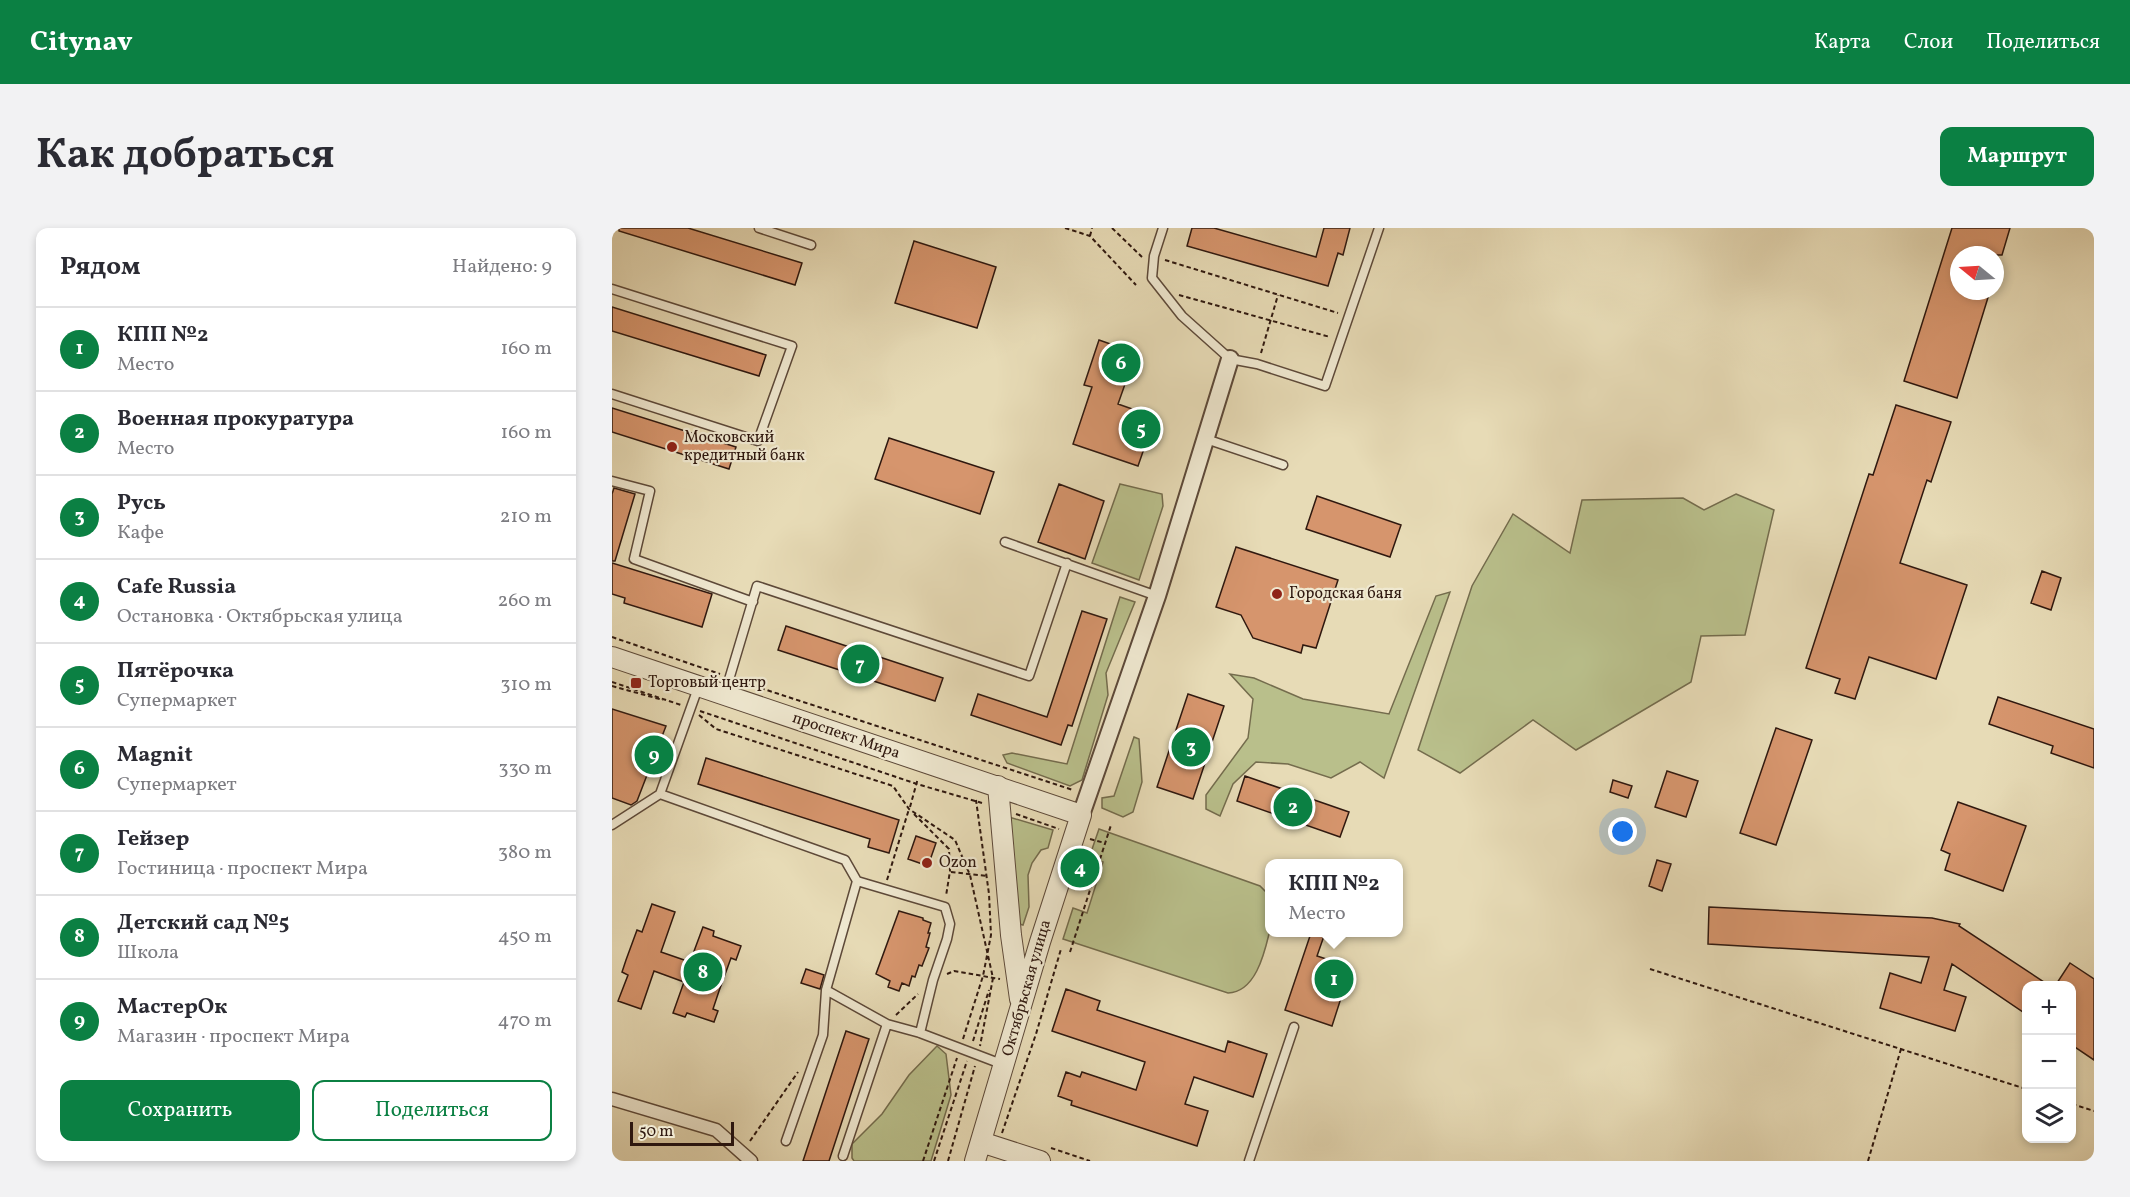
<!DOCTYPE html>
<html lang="ru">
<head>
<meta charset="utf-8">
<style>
	body { margin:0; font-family:Vollkorn,serif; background:#f2f2f3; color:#2b2b33 }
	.controls { position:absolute; right:18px; bottom:18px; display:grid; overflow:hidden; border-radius:12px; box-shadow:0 3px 9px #0003 }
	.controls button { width:54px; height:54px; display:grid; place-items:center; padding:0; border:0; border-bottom:2px solid #e1e1e2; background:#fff; color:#2b2b33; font:30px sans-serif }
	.compass { position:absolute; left:1338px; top:18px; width:54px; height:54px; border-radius:50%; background:#fff; box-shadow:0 3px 9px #0003; rotate:288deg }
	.scale { position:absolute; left:18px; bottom:15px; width:104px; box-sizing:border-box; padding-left:6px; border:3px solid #2f180f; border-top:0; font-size:16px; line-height:21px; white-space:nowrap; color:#2f180f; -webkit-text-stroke:4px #efe8d0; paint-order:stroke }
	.you { position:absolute; left:1011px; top:604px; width:21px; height:21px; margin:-15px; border:4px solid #fff; border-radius:50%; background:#1a73e8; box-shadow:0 0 0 9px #1a73e833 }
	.badge { display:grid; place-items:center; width:39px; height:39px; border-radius:50%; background:#0b8043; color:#fff; font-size:20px; font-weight:700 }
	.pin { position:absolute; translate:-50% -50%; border:3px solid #fff; box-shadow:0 2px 6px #0006 }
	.popup { position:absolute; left:653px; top:631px; width:138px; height:78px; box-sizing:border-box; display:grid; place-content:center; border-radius:12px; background:#fff; filter:drop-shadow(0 2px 4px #0005); font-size:20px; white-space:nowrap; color:#7c7c81 }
	.popup b { font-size:22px; color:#2b2b33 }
	.popup::after { content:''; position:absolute; left:50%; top:100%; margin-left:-12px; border:12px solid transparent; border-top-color:#fff }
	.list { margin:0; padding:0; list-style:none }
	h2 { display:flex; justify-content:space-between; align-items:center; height:78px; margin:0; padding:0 24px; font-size:26px }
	h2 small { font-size:20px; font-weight:400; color:#7c7c81 }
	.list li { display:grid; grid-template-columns:39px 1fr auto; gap:18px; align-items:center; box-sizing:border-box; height:84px; padding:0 24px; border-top:2px solid #e1e1e2 }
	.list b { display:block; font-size:22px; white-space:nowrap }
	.list p { margin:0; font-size:20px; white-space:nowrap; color:#7c7c81 }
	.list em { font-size:20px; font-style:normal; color:#7c7c81 }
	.actions { display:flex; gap:12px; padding:18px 24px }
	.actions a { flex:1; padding:14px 0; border:2px solid #0b8043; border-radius:12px; text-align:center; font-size:21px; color:#0b8043 }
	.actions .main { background:#0b8043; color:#fff }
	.icon { flex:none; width:33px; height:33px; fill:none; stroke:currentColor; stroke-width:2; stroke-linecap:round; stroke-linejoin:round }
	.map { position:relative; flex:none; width:1482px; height:933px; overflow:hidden; border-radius:12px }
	header { display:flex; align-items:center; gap:36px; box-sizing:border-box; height:84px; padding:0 30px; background:#0b8043; color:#fff }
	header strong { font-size:28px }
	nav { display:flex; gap:33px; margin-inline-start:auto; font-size:21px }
	.intro { display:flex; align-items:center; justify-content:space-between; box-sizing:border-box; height:144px; padding:0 36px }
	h1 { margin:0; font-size:42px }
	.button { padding:15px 27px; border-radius:12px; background:#0b8043; color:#fff; font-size:21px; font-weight:700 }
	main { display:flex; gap:36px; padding:0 36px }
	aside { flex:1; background:#fff; border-radius:12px; box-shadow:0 3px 9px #0003 }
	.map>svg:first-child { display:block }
</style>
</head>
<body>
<header>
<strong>Citynav</strong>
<nav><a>Карта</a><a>Слои</a><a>Поделиться</a></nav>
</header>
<div class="intro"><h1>Как добраться</h1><a class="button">Маршрут</a></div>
<main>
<aside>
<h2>Рядом<small>Найдено: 9</small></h2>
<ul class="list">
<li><span class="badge">1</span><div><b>КПП №2</b><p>Место</p></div><em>160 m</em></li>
<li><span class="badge">2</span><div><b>Военная прокуратура</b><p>Место</p></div><em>160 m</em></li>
<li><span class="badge">3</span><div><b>Русь</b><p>Кафе</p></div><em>210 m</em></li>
<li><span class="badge">4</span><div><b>Cafe Russia</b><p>Остановка · Октябрьская улица</p></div><em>260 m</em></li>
<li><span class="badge">5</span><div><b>Пятёрочка</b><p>Супермаркет</p></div><em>310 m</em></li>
<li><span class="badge">6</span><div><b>Magnit</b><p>Супермаркет</p></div><em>330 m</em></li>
<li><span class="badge">7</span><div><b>Гейзер</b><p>Гостиница · проспект Мира</p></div><em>380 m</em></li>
<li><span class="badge">8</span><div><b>Детский сад №5</b><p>Школа</p></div><em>450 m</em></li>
<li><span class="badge">9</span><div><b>МастерОк</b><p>Магазин · проспект Мира</p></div><em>470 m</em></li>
</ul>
<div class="actions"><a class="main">Сохранить</a><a>Поделиться</a></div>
</aside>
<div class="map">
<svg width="1482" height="933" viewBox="0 0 1482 933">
	<rect width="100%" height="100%" fill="#e7dbb6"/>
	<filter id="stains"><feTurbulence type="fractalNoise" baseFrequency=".00333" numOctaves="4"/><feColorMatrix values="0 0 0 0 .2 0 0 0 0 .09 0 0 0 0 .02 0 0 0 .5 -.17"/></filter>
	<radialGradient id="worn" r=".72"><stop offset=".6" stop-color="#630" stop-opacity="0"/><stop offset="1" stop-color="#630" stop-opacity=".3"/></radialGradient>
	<path fill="#b9bf8b" stroke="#746c4d" stroke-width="1.5" d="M 508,256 L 550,266 L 551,278 L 527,352 L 480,335 Z
		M 1124,266 L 1162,282 L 1133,407 L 1089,408 L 1079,454 L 964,522 L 921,492 L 848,545 L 806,522 L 860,358 L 901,286 L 958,325 L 970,272 L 1071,270 L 1092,282 Z
		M 838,364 L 772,550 L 748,534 L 719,550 L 676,536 L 644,534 L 621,556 L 608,588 L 594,581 L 594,567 L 636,510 L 641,471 L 618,446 L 642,450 L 691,471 L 777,486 L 824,368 Z
		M 508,369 L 523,374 L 494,445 L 496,467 L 470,552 L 458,558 L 395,535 L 391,527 L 400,525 L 455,536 Z
		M 522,509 L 527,511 L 530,554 L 521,584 L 511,589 L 490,580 L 490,570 L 502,568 Z
		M 397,589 L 441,602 L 436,620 L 429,622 L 420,635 L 416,647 L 417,679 L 411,697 L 407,696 Z
		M 487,601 L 648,658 L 657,667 C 658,679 660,694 657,706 C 652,727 643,764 616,765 L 451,711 L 461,680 L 475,685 L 491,634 L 477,630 Z
		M 325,818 L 334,826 L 339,867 L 319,933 L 242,933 L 240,930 L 240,916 L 270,886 L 297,847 Z"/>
	<path fill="#d6956d" stroke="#2f180f" stroke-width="1.5" d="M 7,0 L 76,0 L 190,35 L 183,57 L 7,3 Z
		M 580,0 L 602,0 L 704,29 L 712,0 L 738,0 L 731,27 L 726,25 L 716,58 L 575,18 Z
		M 1340,0 L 1398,0 L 1390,27 L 1347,27 L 1347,63 L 1378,63 L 1345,170 L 1292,153 Z
		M 302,13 L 384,39 L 365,100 L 283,75 Z
		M 0,79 L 154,127 L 147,148 L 0,103 Z
		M 487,112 L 524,125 L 506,176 L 543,189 L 526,238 L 461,216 L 480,159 L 472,157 Z
		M 1284,177 L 1339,194 L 1319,254 L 1315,252 L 1288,335 L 1355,357 L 1324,451 L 1257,429 L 1243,471 L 1223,465 L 1228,451 L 1194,440 L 1257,246 L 1261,247 Z
		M 0,180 L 124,219 L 117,241 L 0,204 Z
		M 277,210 L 382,244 L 368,286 L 263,251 Z
		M 447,256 L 492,273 L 473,331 L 426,314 Z
		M 2,260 L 23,266 L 3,333 L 0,333 L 0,266 Z
		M 705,268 L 789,297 L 778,329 L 694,301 Z
		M 624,319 L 726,352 L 704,420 L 691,417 L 689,425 L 641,410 L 629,387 L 604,379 Z
		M 0,335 L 100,366 L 90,399 L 12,375 L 13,370 L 0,366 Z
		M 1430,343 L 1449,350 L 1439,382 L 1419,375 Z
		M 470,383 L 495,391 L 460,498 L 456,497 L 449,517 L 359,487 L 366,466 L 435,489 Z
		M 174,398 L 331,450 L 323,473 L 166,422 Z
		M 576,466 L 612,478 L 581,571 L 545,559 Z
		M 1386,469 L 1482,501 L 1482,540 L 1439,525 L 1441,518 L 1377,496 Z
		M 0,481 L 54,498 L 25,573 L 19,577 L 0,570 Z
		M 1164,500 L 1200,512 L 1164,617 L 1128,605 Z
		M 94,530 L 287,592 L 277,625 L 256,619 L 258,611 L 86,556 Z
		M 1055,543 L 1086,553 L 1074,589 L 1043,579 Z
		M 633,548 L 737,584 L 728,609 L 625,573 Z
		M 1001,552 L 1020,558 L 1016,570 L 998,564 Z
		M 1346,574 L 1414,598 L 1391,663 L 1333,642 L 1338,626 L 1329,622 Z
		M 304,608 L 324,615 L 316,638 L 296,631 Z
		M 1045,632 L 1059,636 L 1050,663 L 1037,658 Z
		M 40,676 L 63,684 L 49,724 L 78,734 L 91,699 L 102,703 L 101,708 L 129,718 L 124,732 L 119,730 L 107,763 L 101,781 L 106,783 L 102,794 L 75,785 L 73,789 L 61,785 L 72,754 L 42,743 L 29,781 L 6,773 L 16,747 L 10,744 L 14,732 L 25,702 L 30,704 Z
		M 1097,679 L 1320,690 L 1348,696 L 1347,698 L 1438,758 L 1414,758 L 1414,786 L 1340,736 L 1332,762 L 1354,769 L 1343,803 L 1268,780 L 1278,745 L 1309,755 L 1317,729 L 1096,716 Z
		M 287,683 L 311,690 L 311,692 L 319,695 L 316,705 L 318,705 L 314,719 L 317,720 L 310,738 L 307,737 L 303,749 L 300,748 L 297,758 L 290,755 L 287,763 L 276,759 L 278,753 L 264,746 Z
		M 699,705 L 713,705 L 705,728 L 739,739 L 720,798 L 673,782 Z
		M 1458,735 L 1482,751 L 1482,832 L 1460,817 L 1460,758 L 1443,758 Z
		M 194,741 L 212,747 L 208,761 L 189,755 Z
		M 454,761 L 488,773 L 485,782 L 613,824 L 616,813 L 655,826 L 641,869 L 582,849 L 573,876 L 596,883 L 585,918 L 459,877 L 460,873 L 446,868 L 454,844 L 468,849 L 470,844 L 524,862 L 533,834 L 440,803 Z
		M 234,803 L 257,811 L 217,933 L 191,933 Z"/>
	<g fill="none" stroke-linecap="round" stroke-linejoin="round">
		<g stroke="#5d4939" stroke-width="11">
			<path id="service" d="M 147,0 L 199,17
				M 551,0 L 542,28 L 540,50 L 570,88 L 618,131 L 645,136 L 713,158 L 767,0
				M 0,61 L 180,118 L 146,213 L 0,166
				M 594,211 L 671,237
				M 0,253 L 38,263 L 22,331 L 141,374
				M 393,314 L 545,368
				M 113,465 L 145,358 L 417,448 L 455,335
				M 48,566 L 233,632 L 245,653 L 214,762 L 275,796 L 308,805 L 392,837
				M 0,597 L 48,566 L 87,457
				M 245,653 L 333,679 L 338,696 L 335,711 L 321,752 L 308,805
				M 174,913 L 211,807 L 214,762
				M 231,928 L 275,796
				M 637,933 L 682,799"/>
		</g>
		<g stroke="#5d4939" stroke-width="15">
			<path id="pedestrian" d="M 0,871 L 104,902 L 139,933"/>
		</g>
		<g stroke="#5d4939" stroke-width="20">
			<path id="minor" d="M 469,587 L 545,368 L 618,131"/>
		</g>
		<g stroke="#5d4939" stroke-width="22">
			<path id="tertiary" d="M 0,429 L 469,587 L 428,714 L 363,933
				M 386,558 L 399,707 L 408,771
				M 369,914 L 428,933"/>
		</g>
		<path stroke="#2f180f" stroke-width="2" stroke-dasharray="4.5 3" stroke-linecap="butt" d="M 453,0 L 478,8 L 524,57
			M 500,0 L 530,29
			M 478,8 L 480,0
			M 553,32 L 726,85
			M 567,67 L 718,109
			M 649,125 L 666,67
			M 0,409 L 108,446
			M 127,453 L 461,562
			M 0,454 L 69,477
			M 0,458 L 51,472
			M 88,483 L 305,556 L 370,575
			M 87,487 L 104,501 L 281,558 L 297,581 L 343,612 L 358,647 L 381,750 L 368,818
			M 298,579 L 306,550
			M 302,586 L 337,621 L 338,643 L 334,668
			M 404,586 L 447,601
			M 478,611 L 493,615
			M 339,644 L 375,648
			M 275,652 L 297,581
			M 458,724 L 499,597
			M 1038,741 L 1414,861
			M 335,746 L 342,743 L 388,751
			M 284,787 L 306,766
			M 351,811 L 371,748 L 379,707 L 377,666 L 364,572
			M 361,813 L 377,762
			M 1460,876 L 1482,883
			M 390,905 L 424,806 L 449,721
			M 138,913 L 186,844
			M 439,920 L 478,933
			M 311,933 L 345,830
			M 322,933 L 355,833
			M 336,933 L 363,838
			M 1256,933 L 1289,821"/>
		<use href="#service" stroke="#efe8d0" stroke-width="8"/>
		<use href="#pedestrian" stroke="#efe8d0" stroke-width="12"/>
		<use href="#minor" stroke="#efe8d0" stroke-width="16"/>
		<use href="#tertiary" stroke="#efe8d0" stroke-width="20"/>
	</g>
	<g fill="#8f2418" stroke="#efe8d0" stroke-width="2">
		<circle cx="60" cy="219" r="6"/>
		<circle cx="665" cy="366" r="6"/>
		<rect x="18" y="449" width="12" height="12" rx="3"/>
		<circle cx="315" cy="635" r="6"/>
	</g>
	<g text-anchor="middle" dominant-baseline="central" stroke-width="4.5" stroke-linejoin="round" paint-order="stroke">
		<g font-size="16" fill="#2f180f" stroke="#efe8d0" text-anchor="start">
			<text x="72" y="210">Московский<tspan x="72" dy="18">кредитный банк</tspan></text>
			<text x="677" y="366">Городская баня</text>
			<text x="36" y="455">Торговый центр</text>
			<text x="327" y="635">Ozon</text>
		</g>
		<g font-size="16" fill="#2f180f" stroke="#efe8d0">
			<text transform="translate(234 508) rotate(19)">проспект Мира</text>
			<text transform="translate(415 760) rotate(-74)">Октябрьская улица</text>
		</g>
	</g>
	<rect width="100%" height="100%" filter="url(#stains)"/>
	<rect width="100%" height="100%" fill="url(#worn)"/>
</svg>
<div class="controls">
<button>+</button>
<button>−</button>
<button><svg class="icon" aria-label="layers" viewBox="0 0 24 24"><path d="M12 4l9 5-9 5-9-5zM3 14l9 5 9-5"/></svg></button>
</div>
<svg class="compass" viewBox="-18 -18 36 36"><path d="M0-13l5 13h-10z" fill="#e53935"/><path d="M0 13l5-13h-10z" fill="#7c7c81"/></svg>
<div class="scale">50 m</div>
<div class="you"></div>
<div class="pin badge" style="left:722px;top:751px">1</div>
<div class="popup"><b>КПП №2</b>Место</div>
<div class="pin badge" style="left:681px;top:579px">2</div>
<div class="pin badge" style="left:579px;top:519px">3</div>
<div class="pin badge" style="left:468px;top:640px">4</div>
<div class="pin badge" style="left:529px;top:201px">5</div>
<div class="pin badge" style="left:509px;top:135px">6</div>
<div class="pin badge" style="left:248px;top:436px">7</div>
<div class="pin badge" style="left:91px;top:744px">8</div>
<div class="pin badge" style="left:42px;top:527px">9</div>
</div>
</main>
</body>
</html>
